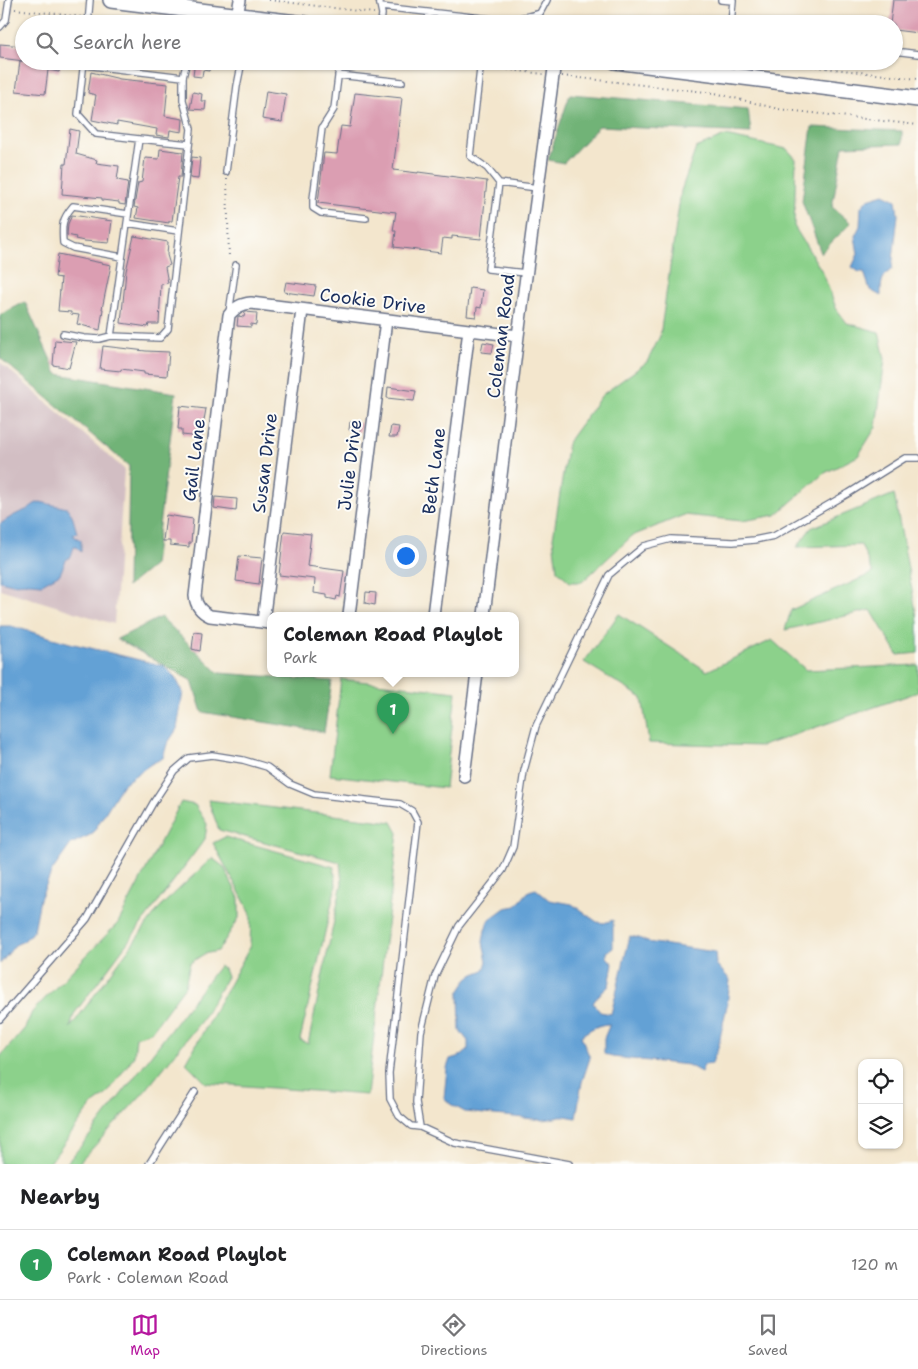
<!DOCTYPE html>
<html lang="en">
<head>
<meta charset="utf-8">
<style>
	body { margin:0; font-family:"Shantell Sans",sans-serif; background:#f6f6f6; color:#202124 }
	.controls { position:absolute; right:15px; bottom:15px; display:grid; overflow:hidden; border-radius:10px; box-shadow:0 1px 4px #0004 }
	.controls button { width:45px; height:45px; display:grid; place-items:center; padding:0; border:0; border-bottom:1px solid #e0e0e0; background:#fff; color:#202124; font:25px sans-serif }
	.you { position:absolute; left:405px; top:555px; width:18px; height:18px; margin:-12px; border:4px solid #fff; border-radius:50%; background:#1a73e8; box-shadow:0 0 0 8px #1a73e833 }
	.badge { display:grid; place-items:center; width:32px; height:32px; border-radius:50%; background:#b5179e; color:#fff; font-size:16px; font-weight:700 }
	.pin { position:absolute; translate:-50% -41px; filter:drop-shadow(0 1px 2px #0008) }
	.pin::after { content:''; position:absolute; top:26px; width:18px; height:15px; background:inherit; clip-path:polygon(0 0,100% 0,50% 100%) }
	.popup { position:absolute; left:267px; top:612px; width:252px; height:65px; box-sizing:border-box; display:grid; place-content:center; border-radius:10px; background:#fff; filter:drop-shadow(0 1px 4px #0005); font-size:16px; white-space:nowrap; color:#757577 }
	.popup b { font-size:19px; color:#202124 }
	.popup::after { content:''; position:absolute; left:50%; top:100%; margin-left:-10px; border:10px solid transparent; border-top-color:#fff }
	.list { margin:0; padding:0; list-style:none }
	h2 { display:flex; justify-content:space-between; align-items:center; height:65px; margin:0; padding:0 20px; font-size:21px }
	h2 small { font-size:16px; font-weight:400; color:#757577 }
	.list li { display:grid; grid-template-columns:32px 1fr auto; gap:15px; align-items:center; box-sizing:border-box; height:70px; padding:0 20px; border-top:1px solid #e0e0e0 }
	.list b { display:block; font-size:19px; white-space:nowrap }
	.list p { margin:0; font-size:16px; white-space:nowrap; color:#757577 }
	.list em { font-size:16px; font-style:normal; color:#757577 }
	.icon { flex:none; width:28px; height:28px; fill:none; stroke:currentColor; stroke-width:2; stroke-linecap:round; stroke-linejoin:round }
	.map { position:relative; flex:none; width:918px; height:1164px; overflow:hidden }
	.search { position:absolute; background:#fff; box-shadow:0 1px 4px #0004; left:15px; right:15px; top:15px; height:55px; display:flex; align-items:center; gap:12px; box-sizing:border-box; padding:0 18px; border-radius:28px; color:#757577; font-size:19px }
	.sheet { height:135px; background:#fff }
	nav { display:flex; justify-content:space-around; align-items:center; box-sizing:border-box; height:70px; border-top:1px solid #e0e0e0; background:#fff; font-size:14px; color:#757577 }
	nav a { display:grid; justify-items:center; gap:2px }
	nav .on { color:#b5179e }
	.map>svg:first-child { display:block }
</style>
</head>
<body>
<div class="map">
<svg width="918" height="1164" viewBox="0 0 918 1164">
	<rect width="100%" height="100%" fill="#fdfcf7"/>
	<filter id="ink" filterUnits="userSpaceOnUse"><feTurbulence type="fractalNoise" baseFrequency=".02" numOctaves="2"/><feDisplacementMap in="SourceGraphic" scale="10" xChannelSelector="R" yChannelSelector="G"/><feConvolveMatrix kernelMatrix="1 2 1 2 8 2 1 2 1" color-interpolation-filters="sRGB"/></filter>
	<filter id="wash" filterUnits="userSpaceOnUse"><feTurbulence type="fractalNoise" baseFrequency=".0096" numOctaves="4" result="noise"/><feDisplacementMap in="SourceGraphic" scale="20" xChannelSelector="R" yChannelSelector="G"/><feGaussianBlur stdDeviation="1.12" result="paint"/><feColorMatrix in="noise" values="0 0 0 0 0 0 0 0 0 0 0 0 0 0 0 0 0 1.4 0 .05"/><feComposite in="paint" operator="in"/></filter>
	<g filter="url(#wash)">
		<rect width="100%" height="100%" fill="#f3e6cd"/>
		<path fill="#d2bec3" d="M 0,362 L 124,469 L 114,624 L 0,589 Z"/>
		<path fill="#8cd18b" stroke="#548074" d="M 725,136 L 787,149 L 796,159 L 794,226 L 823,273 L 836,308 L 847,323 L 879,332 L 885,359 L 876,427 L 858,456 L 823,474 L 776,515 L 742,521 L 684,515 L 632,536 L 582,582 L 570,582 L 557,570 L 553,538 L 568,442 L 602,395 L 647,362 L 660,336 L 681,191 L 696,148 Z
			M 894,494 L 918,622 L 918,653 L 898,655 L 871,610 L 785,630 L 791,610 L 873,573 L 861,545 L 797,547 L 811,528 Z
			M 619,614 L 707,671 L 772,640 L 806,670 L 918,665 L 918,692 L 762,746 L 649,743 L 642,698 L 584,662 Z
			M 341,679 L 456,692 L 445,788 L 330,775 Z
			M 208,800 L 392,822 L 398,833 L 367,1095 L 206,1083 L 186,1063 L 250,947 L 251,914 L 213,843 L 225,837 L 334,867 L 336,885 L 300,1040 L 308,1044 L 342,883 L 340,862 L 219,830 Z
			M 181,802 L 195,805 L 207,824 L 205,839 L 74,1014 L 70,1028 L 160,907 L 212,858 L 224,867 L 239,898 L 239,918 L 218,951 L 204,954 L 190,963 L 185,986 L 151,1032 L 136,1037 L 134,1056 L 107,1094 L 92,1105 L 49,1164 L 0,1164 L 0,1057 L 25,1028 L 32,1012 L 118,923 Z
			M 219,966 L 224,969 L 227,977 L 201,1021 L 146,1090 L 78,1164 L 66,1164 L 91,1134 Z"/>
		<path fill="#71b377" stroke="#46716a" d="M 570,94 L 748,109 L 751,133 L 599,126 L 564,163 L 548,160 Z
			M 812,127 L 902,131 L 902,144 L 843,146 L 832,207 L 851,223 L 821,253 L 802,201 Z
			M 25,302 L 57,374 L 176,393 L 154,565 L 127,587 L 129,466 L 0,358 L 0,315 Z
			M 161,617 L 219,673 L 332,681 L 324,732 L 202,712 L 192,681 L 117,639 Z"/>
		<path fill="#64a1d5" stroke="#40689a" d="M 884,194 L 896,200 L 898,215 L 892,269 C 881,277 881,283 881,296 L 870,290 L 864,272 L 859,272 L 852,267 L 858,254 L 855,236 L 860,226 L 861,207 L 868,199 Z
			M 40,502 L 67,508 L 72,515 L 77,533 L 73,534 L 75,537 L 81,540 L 81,552 L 76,547 L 74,547 L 71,556 L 66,560 L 60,574 L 42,584 L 30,583 L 12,584 L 0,581 L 0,524 C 9,518 17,513 26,510 C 31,507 33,504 40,502 Z
			M 0,626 L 11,626 L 70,643 L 164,666 L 175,677 L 183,692 L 177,729 L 167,744 L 163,758 L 151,764 L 123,784 L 92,834 L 71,844 L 52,871 L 40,899 L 34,930 L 24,941 L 15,945 L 0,964 Z
			M 536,889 L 549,900 L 572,904 L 597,922 L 604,923 L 613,920 L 613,948 L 607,952 L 607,957 L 613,964 L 609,986 L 598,996 L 593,1003 L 600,1012 L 611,1014 L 630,936 L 639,938 L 647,942 L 715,952 L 716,964 L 730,980 L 727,1005 L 717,1052 L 714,1056 L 712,1064 L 704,1065 L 701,1072 L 688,1065 L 612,1057 L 604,1054 L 604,1038 L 610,1024 C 599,1024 590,1029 581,1036 L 590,1058 L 582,1082 L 576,1118 L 565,1116 L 544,1120 L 465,1112 L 452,1105 L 444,1098 L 447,1068 L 450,1059 L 463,1055 L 468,1049 L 468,1041 L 460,1031 L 459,992 L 468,978 L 474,974 L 482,971 L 485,968 L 487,961 L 483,942 L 485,930 L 490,919 L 505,908 L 516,906 L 529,891 Z"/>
		<g id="blocks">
			<path fill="#db9eb2" d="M 893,0 L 918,0 L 918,33 L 894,30 L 894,24 L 890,24 Z
				M 0,44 L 24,46 L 24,61 L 0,58 Z
				M 20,61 L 61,61 L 59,72 L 48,70 L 45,94 L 16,91 Z
				M 195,61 L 211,61 L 209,71 L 203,70 L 202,77 L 193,76 Z
				M 91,72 L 120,79 L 168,84 L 165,116 L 183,119 L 182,132 L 170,130 L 169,137 L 156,135 L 157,129 L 117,122 L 117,125 L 92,120 L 96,95 L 88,93 Z
				M 266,91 L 286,94 L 282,122 L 262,119 Z
				M 193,92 L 202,94 L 201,101 L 206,101 L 205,110 L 190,109 Z
				M 355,93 L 402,98 L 393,170 L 418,173 L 418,172 L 487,181 L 481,239 L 452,236 L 452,239 L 443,238 L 441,253 L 394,247 L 396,231 L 393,231 L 396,212 L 318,203 L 324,153 L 337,154 L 341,126 L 350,127 Z
				M 70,129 L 79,131 L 76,154 L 97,160 L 96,163 L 119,166 L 117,180 L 128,182 L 125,205 L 119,204 L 119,202 L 102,200 L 102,198 L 62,194 L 64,164 L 66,164 Z
				M 160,149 L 183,152 L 181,177 L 178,177 L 172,221 L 169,221 L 169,223 L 136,218 L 138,208 L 134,207 L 138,183 L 142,182 L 145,158 L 159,159 Z
				M 192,157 L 200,158 L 198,179 L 190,178 Z
				M 72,215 L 112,221 L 109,243 L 84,241 L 75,239 L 76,237 L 67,235 L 68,224 Z
				M 134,236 L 168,242 L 167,255 L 170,265 L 165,267 L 168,283 L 161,284 L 159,324 L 149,324 L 148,327 L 121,323 L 126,271 Z
				M 58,254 L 111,265 L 102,309 L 103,309 L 100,330 L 77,324 L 79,315 L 71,314 L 71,312 L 58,311 L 61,278 L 55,277 Z
				M 286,282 L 316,286 L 314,296 L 284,292 Z
				M 470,288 L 483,290 L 481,308 L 477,307 L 476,317 L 467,316 Z
				M 245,312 L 257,313 L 256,325 L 251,324 L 251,327 L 237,326 L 238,316 L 244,317 Z
				M 55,340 L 76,342 L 69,368 L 53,365 Z
				M 483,342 L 494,344 L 492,353 L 481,352 Z
				M 103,346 L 146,351 L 169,352 L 167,376 L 144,374 L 144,372 L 121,369 L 121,371 L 100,369 Z
				M 388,387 L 416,391 L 414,401 L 387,398 Z
				M 180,406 L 206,409 L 201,437 L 182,435 L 182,429 L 178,429 Z
				M 350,422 L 361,423 L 360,432 L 349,430 Z
				M 391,426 L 399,427 L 397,437 L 389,437 Z
				M 215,497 L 237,499 L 236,511 L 214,508 Z
				M 166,515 L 193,519 L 191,543 L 189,543 L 189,547 L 170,545 L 170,541 L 163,541 Z
				M 284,531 L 311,534 L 307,566 L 344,571 L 340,597 L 337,596 L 336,600 L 327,598 L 327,595 L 314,593 L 315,579 L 279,575 Z
				M 239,556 L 262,558 L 259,584 L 236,581 Z
				M 366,592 L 376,593 L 375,605 L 365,603 Z
				M 194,632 L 202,633 L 200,651 L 192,649 Z"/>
		</g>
	</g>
	<g filter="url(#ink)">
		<use href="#blocks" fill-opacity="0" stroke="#676f85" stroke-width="1"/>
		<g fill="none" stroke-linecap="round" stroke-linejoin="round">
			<g stroke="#676f85" stroke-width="8">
				<path id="service" d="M 379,0 L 382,14 L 381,24
					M 721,0 L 733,1
					M 381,7 L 510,21
					M 88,24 L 90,0
					M 192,24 L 194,11
					M 428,24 L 429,13
					M 507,24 C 516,16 530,17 540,13 L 547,0
					M 731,24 L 733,0
					M 0,27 L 6,20 L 9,0
					M 894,51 L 918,54
					M 84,61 L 78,114 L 96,134 L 139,139 L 111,336
					M 340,61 L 334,109 L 322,128 L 313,199 L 313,208 L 321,213 L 366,218
					M 481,61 L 470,156 L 487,168 L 499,183 L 538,188
					M 84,65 L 183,77
					M 338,75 L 402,82
					M 726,75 L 727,61
					M 139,139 L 189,144
					M 226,172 L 237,86 L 242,61
					M 499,183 L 488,269 L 526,273
					M 127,223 L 178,231
					M 122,257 L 73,248 L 63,243 C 62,226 61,220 73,206 L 128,214
					M 229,313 L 236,265
					M 63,334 L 84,338 L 99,339 L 111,336 L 160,338 L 168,329 L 191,129 L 183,100 L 183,77 L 187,61
					M 0,1019 L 87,919 L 153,803 L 174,771 L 189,758 L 212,755 L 243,760 L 267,767 L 290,784 L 314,794 L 400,804 L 412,811 L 418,822 L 389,1073 L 390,1099 L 399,1116 L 411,1126 L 420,1127 L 455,1143 L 569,1164
					M 420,1127 L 416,1102 L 421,1032 L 435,976 L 459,926 L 503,870 L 513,847 L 524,771 L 536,726 L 609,575 L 644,546 L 671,539 L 733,542 L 754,540 L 774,536 L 849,493 L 905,458 L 918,458
					M 149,1164 L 195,1092"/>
			</g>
			<g stroke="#676f85" stroke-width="14">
				<path id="minor" d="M 237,16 L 240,0
					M 349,615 L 386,320
					M 433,615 L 469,330
					M 484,615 L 518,336 L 555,61
					M 263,622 L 302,310
					M 270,623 L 210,616 C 201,612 196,606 195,596 L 229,315 C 236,307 241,304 251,303 L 518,336
					M 464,776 L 477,673"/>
			</g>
			<g stroke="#676f85" stroke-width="18">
				<path id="secondary" d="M 111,0 L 305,24
					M 615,61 L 918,99"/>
			</g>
			<path stroke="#676f85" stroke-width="2" stroke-dasharray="1 4" stroke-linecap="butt" d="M 269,0 L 374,13
				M 15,9 L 82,17
				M 97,19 L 135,24
				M 446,61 L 473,65
				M 767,61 L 918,79
				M 488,67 L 543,74
				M 562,76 L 715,93 L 778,109 L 918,125
				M 227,179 L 229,259"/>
			<use href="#service" stroke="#fff" stroke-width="5.5"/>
			<use href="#minor" stroke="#fff" stroke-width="11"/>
			<use href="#secondary" stroke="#fff" stroke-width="15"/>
		</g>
	</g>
	<g text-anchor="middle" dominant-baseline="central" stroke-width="4" stroke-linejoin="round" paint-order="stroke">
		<g font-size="18" fill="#1b2f5e" stroke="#fdfcf7">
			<text transform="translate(373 301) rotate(7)">Cookie Drive</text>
			<text transform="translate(501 336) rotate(-83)">Coleman Road</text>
			<text transform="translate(194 460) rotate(-83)">Gail Lane</text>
			<text transform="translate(265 463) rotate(-83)">Susan Drive</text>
			<text transform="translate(350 465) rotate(-83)">Julie Drive</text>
			<text transform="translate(434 471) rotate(-83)">Beth Lane</text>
		</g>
	</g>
</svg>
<div class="controls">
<button><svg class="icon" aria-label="locate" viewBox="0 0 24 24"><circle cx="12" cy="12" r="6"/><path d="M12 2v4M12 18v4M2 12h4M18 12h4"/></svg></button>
<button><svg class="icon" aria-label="layers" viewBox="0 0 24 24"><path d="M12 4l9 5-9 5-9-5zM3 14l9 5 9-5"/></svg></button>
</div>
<div class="you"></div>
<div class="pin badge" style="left:393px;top:734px;background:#2e9e5b">1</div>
<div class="popup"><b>Coleman Road Playlot</b>Park</div>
<div class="search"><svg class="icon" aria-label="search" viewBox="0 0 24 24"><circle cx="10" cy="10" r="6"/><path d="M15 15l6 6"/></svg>Search here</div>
</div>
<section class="sheet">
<h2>Nearby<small></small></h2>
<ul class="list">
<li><span class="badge" style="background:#2e9e5b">1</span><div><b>Coleman Road Playlot</b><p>Park · Coleman Road</p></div><em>120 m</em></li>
</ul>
</section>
<nav>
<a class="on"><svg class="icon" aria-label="map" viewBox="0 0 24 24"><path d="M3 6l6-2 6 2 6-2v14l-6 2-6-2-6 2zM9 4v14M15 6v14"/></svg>Map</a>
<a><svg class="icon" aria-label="directions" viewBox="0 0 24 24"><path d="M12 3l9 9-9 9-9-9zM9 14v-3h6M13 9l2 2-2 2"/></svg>Directions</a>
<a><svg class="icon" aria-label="saved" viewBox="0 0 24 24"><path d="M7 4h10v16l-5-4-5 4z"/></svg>Saved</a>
</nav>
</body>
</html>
